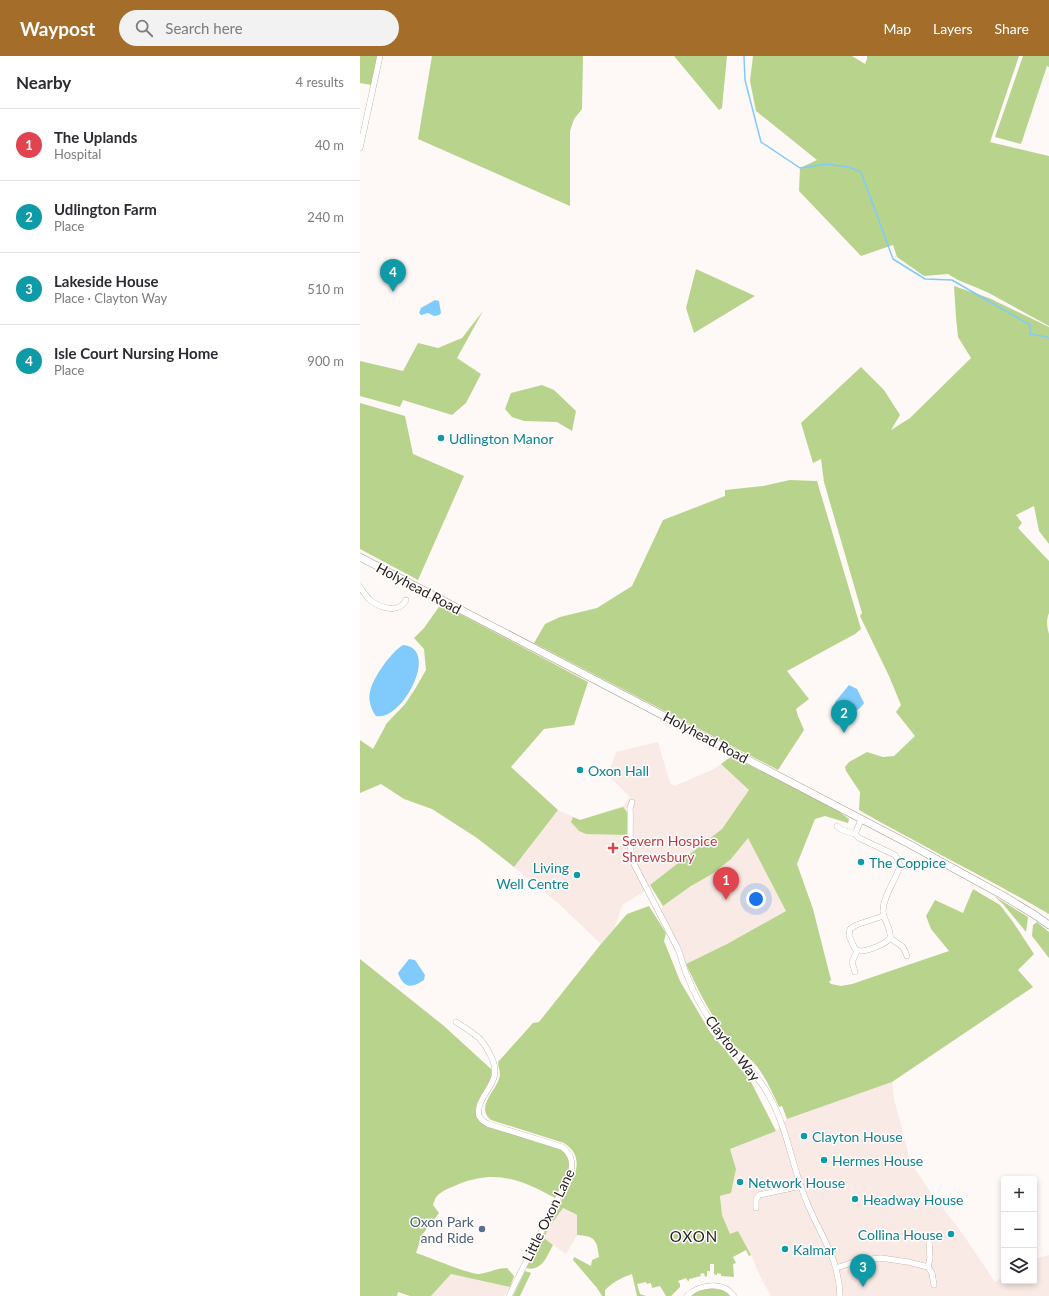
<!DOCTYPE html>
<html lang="en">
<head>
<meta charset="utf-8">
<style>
	body { margin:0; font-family:Lato,sans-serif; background:#f2f2f3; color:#2b2b33 }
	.controls { position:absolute; right:12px; bottom:12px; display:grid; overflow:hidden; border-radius:4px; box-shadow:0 2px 6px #0003 }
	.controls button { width:36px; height:36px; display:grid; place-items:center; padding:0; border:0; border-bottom:1px solid #e1e1e2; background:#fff; color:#2b2b33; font:20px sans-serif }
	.you { position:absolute; left:396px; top:843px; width:14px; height:14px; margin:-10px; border:3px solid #fff; border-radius:50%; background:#1a73e8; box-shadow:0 0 0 6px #1a73e833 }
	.badge { display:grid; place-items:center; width:26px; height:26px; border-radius:50%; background:#a46d29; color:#fff; font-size:13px; font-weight:700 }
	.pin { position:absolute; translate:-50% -33px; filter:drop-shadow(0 1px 2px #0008) }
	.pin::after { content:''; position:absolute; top:21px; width:14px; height:12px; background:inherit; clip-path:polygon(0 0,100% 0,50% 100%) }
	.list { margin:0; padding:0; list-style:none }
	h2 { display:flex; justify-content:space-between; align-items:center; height:52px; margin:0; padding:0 16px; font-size:17px }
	h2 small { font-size:13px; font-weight:400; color:#7c7c81 }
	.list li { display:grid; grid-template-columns:26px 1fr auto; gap:12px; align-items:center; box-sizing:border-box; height:72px; padding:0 16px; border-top:1px solid #e1e1e2 }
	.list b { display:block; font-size:15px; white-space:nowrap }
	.list p { margin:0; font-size:13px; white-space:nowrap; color:#7c7c81 }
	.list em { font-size:13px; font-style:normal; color:#7c7c81 }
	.icon { flex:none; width:22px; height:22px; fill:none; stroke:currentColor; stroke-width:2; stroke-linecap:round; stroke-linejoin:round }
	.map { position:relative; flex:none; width:689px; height:1240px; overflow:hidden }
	header { display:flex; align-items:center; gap:24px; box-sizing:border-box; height:56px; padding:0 20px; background:#a46d29; color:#fff }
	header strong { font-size:19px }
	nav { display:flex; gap:22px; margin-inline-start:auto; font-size:14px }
	.search { width:280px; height:36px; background:#f2f2f3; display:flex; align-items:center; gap:10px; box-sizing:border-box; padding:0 14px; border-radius:22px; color:#7c7c81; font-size:15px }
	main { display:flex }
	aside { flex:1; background:#fff }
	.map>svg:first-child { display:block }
</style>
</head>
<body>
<header>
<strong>Waypost</strong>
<div class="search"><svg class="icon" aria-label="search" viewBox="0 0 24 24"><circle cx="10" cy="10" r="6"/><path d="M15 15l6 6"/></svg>Search here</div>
<nav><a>Map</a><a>Layers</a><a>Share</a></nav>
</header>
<main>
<aside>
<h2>Nearby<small>4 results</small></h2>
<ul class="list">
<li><span class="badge" style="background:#e0444e">1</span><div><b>The Uplands</b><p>Hospital</p></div><em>40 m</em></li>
<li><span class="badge" style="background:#0f9aa8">2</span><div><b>Udlington Farm</b><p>Place</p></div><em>240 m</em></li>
<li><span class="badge" style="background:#0f9aa8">3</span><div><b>Lakeside House</b><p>Place · Clayton Way</p></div><em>510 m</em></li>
<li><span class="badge" style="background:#0f9aa8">4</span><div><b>Isle Court Nursing Home</b><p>Place</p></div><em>900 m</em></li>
</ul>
</aside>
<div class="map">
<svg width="689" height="1240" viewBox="0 0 689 1240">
	<rect width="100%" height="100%" fill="#fef8f6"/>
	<path fill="#f9eae5" d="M 298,686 L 310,727 L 314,730 L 352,714 L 361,708 L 389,734 L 362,773 L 282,837 L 262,849 L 255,871 L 241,888 L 199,848 L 154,811 L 198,754 L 220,764 L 263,750 L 270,741 L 248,719 L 256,696 Z
		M 388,781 L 426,855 L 367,888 L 326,908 L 300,854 L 303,850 L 371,803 Z
		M 532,1026 L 534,1043 L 551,1107 L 571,1137 L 602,1177 L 635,1226 L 644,1220 L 644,1225 L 674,1225 L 674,1203 L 689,1199 L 689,1240 L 411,1240 L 400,1220 L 391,1199 L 378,1175 L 370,1179 L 362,1159 L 360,1140 L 371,1137 L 376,1113 L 370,1093 L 416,1075 L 427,1063 Z
		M 202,1152 L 213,1158 L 217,1159 L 217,1179 L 206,1198 L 184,1182 L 189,1171 Z
		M 91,1218 L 150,1231 L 144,1240 L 71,1240 Z"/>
	<path fill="#b8d48c" d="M 0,0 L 17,0 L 12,29 L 0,27 Z
		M 72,0 L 223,0 L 222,53 L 214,63 L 210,75 L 210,150 L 58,83 Z
		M 314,0 L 367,0 L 362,52 L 359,54 Z
		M 393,0 L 492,0 L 505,8 L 507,3 L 507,0 L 659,0 L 630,86 L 689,100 L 689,270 L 627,236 L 598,224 L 588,218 L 564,220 L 537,201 L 533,189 L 501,200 L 439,135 L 440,112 L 457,104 L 396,55 L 390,25 Z
		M 663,0 L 689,0 L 689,11 L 687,10 L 661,88 L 635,81 Z
		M 336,213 L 395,240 L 334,277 L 326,252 Z
		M 594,230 L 629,242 L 689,271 L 689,488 L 679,475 L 674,450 L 656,459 L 662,467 L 658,472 L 689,505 L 689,557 C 686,564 687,571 689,578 L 689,858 C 627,822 562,790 499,754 L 500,736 L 486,715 L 485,711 L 489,706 L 507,696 L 523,701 L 534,700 L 555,680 L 536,656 L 541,649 L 529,620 L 500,560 L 502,557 L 464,426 L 461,403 L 453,407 L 441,367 L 501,311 L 524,334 L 540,359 L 531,374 L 550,362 L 611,302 L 598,281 L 596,261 Z
		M 123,255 L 97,302 L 121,318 L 106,347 L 92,359 L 43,344 L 40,351 L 0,340 L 0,305 L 43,315 L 58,287 L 78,292 L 102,282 Z
		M 182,329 L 194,334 L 216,355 L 212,375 L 197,366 L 164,365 L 152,361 L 145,353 L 151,337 Z
		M 0,347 L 45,360 L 53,398 L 104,420 L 58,524 L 0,493 Z
		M 430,424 L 457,425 L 501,573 L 495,578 L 427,615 L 449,643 L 436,653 L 438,660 L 444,674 L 418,714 L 174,587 L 185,568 L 200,561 L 237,552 L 272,530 L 303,464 L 365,440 L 365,434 L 403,430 Z
		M 81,548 L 228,626 L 214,669 L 184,673 L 151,711 L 198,754 L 154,811 L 117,782 L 72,753 L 44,743 L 21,728 L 0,737 L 0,684 L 13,693 L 27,667 L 45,648 L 55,633 L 66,614 L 64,593 L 54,582 L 64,572 Z
		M 372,700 L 478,755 L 489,763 L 488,767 L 465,760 L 455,763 L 437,808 L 453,853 L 471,924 L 469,926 L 471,928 L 481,930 L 492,928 L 589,895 L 571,873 L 566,860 L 575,844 L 603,857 L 613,833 L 640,849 L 653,866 L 674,898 L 658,914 L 673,931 L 532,1026 L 427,1063 L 422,1050 L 419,1051 C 412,1036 404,1017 393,1006 C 386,998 377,993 370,985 C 352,962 338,934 326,908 L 367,888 L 426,855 L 388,782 L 371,803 L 352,818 L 331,830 L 303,850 L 290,829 L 362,773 L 389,734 L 361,708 Z
		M 263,751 L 267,756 L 267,779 L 226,778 L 219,775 L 211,766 L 213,761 L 220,764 Z
		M 634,840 L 668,861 L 666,876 L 643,848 Z
		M 289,850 L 306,877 L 304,885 L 320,925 L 350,976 L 390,1024 L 416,1075 L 370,1093 L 376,1113 L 371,1137 L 360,1140 L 362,1159 L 370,1178 L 378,1175 L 391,1199 L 389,1200 L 386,1194 L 373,1201 L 376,1207 L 373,1208 L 374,1221 L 361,1220 L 361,1218 L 357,1217 L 357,1219 L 354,1218 L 354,1208 L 350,1208 L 350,1215 L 347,1215 L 347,1220 L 345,1221 L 344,1217 L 340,1218 L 341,1220 L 329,1223 L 329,1225 L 328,1225 L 326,1222 L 318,1225 L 320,1228 L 320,1231 L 311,1240 L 306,1240 L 300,1230 L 292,1232 L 291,1227 L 287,1228 L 286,1226 L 277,1228 L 280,1238 L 286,1240 L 277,1240 L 272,1218 C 261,1222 253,1226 245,1234 L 245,1240 L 242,1240 L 237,1232 L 213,1204 L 214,1201 L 231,1210 L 232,1204 L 239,1201 C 237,1184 235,1180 217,1179 L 217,1159 L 203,1152 L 189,1171 L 184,1182 L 193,1189 C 187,1200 182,1216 166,1212 L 215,1118 C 219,1104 216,1095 204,1087 L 131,1064 C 114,1050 138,1034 140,1019 C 140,1015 138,1010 138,1006 L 173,967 L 179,966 L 241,888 L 267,858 Z
		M 677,866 L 689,876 L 689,902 L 672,880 L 673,869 Z
		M 0,903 L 84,970 L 131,1013 C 136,1026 113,1042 116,1058 C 117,1061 118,1063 120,1066 L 199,1092 C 203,1094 208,1098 209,1103 C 212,1114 200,1132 195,1142 C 162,1124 136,1113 99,1128 C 92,1131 81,1135 77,1140 C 75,1142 74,1146 73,1149 L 79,1157 L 62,1179 L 56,1197 C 69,1201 108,1218 119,1218 C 129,1217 137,1212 147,1212 L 154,1220 L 150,1231 L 91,1218 L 71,1240 L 50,1240 L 38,1236 L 37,1240 L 0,1240 Z
		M 165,1215 L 171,1217 L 160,1240 L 153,1240 Z
		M 349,1232 C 358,1233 364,1233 370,1240 L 329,1240 L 334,1236 Z"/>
	<path fill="#80cbfb" d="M 75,244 L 79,245 L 81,257 L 79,259 L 74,260 L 68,257 L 61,259 L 59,257 L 61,252 Z
		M 43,589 C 81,592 42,666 16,660 C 11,653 8,644 10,636 C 12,623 31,596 43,589 Z
		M 489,629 L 497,633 L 504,647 C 500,653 494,657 487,659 L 481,655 L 475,646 Z
		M 49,903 L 55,904 L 65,919 L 64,924 C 52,932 44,933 38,917 Z"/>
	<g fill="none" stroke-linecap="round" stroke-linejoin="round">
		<path stroke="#80cbfb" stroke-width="1.5" d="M 384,0 L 385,24 L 401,86 L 440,112 L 466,108 L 489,111 L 501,116 L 533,203 L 565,223 L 592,224 L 670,269 L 670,278 L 687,281 L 689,283"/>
		<g stroke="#b2998e" stroke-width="6">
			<path id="minor" d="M 0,92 L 20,0
				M 0,531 C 3,535 6,540 10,544 C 20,552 39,558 46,544
				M 272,746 L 270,752 C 271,770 268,792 274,808 L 318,893 C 322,903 324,914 329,924 C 336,942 346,959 357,974 C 373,997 395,1014 408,1038 C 428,1072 432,1113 448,1149 C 462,1182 479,1203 480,1240
				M 477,770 L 482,774 L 495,778 L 501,764
				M 495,778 L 499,782 L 535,799 L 538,804 L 540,810 C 536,824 523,840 523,855 C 523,864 532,873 530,882 C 526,888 508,895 501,895 C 498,895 497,894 495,893 L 489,880 L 490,873 L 496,869 L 523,860
				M 530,882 L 543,891 L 547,900
				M 495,916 L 492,906 L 497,895
				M 96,966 C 104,971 112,976 119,982 C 127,991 138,1008 134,1021 C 130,1035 116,1045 119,1060 L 123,1065 L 128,1068 L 202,1091 C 211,1098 213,1105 211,1116 L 149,1240
				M 396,1152 L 396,1143 L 399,1139 L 441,1130
				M 568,1211 L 570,1202 L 569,1186
				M 476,1212 L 491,1207 L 512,1203 L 521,1202 L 548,1206 L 568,1211 L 572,1217 L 574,1229
				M 327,1240 C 339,1228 363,1225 374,1240"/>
		</g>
		<g stroke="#b2998e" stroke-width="8">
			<path id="major" d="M 0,501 L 549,788 L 642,839 L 675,859 L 689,869"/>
		</g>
		<use href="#minor" stroke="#fff" stroke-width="5.5"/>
		<use href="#major" stroke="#fff" stroke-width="7"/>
	</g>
	<g fill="#0f9aa8" stroke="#fff" stroke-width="1.5">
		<circle cx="81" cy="382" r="4"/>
		<circle cx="220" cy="714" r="4"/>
		<circle cx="501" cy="806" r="4"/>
		<circle cx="217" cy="819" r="4"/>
		<circle cx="444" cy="1080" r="4"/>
		<circle cx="464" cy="1104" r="4"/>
		<circle cx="380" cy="1126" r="4"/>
		<circle cx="495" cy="1143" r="4"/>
		<circle cx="591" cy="1178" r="4"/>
		<circle cx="425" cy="1193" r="4"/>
	</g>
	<path fill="#e0444e" stroke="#fff" stroke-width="1.5" d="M251 786h4v4h4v4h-4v4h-4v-4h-4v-4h4z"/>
	<circle fill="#5c6f8a" stroke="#fff" stroke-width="1.5" cx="122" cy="1173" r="4"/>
	<g text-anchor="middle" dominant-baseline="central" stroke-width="3" stroke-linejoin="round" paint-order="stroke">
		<g font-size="14" fill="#0d838f" stroke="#fff" text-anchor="start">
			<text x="89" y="382">Udlington Manor</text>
			<text x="228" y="714">Oxon Hall</text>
			<text x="509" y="806">The Coppice</text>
			<text x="209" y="811" text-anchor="end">Living<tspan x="209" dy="16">Well Centre</tspan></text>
			<text x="452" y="1080">Clayton House</text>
			<text x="472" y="1104">Hermes House</text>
			<text x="388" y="1126">Network House</text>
			<text x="503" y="1143">Headway House</text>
			<text x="583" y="1178" text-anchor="end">Collina House</text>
			<text x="433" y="1193">Kalmar</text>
		</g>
		<g font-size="14" fill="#251b17" stroke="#fff">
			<text transform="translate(59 532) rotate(28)">Holyhead Road</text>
			<text transform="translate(346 681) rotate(28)">Holyhead Road</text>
			<text transform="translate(373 992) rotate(52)">Clayton Way</text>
			<text transform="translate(188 1159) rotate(-64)">Little Oxon Lane</text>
		</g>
		<g font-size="14" fill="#be3a42" stroke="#fff" text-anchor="start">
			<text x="262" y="784">Severn Hospice<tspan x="262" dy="16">Shrewsbury</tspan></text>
		</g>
		<g font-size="14" fill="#4e5e75" stroke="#fff" text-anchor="end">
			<text x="114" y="1165">Oxon Park<tspan x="114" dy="16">and Ride</tspan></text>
		</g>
		<g font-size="15" letter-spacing="1" fill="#251b17" stroke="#fff">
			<text x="334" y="1180">OXON</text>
		</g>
	</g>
</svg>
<div class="controls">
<button>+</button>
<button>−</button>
<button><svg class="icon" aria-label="layers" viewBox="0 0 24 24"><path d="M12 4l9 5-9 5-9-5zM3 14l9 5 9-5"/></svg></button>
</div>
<div class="you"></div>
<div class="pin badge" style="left:366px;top:844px;background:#e0444e">1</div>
<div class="pin badge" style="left:484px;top:677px;background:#0f9aa8">2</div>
<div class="pin badge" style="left:503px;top:1231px;background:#0f9aa8">3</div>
<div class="pin badge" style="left:33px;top:236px;background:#0f9aa8">4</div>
</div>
</main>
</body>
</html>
